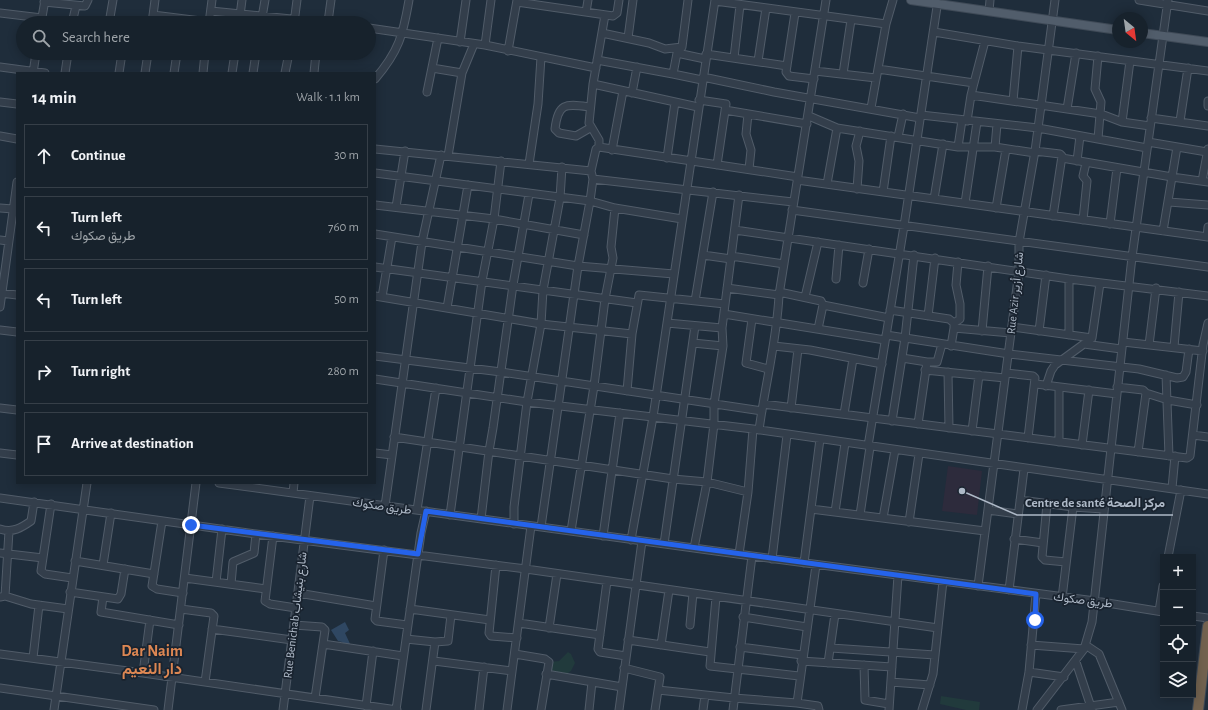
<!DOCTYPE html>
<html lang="en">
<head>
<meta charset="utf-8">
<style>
	body { margin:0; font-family:"Alegreya Sans",Vazirmatn,sans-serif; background:#202a34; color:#f1f3f6 }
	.controls { position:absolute; right:12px; bottom:12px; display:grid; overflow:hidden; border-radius:0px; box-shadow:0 2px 10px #0003 }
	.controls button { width:36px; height:36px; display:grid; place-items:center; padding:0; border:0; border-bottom:1px solid #363f48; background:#17222c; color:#f1f3f6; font:20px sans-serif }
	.compass { position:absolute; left:1112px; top:12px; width:36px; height:36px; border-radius:50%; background:#17222c; box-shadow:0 2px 10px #0003; rotate:151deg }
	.stop { position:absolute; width:12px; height:12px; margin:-9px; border:3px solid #2563eb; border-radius:50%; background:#fff }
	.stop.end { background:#2563eb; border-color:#fff; box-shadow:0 1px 4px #0008 }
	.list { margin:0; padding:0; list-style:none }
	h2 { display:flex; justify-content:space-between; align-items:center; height:52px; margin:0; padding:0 16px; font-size:17px }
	h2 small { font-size:13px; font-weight:400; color:#9ea4a9 }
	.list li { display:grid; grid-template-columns:26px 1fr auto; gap:12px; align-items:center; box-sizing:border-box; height:64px; margin:0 8px 8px; padding:0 8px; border:1px solid #363f48; border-radius:0px }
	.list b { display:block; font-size:15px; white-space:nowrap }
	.list p { margin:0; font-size:13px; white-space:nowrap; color:#9ea4a9 }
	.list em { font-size:13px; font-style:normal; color:#9ea4a9 }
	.icon { flex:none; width:22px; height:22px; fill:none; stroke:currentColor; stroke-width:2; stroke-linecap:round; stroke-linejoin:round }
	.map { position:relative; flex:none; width:1208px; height:710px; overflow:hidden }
	.search { position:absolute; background:#17222c; box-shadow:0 2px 10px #0003; left:16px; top:16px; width:360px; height:44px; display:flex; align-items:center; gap:10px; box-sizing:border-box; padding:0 14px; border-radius:22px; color:#9ea4a9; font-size:15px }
	.panel { position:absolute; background:#17222c; box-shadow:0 2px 10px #0003; left:16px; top:72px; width:360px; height:412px; border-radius:0px }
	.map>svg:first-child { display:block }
</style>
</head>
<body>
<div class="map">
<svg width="1208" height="710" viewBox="0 0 1208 710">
	<rect width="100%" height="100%" fill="#1f2d3b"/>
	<path fill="#2d2b3c" d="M 948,466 L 982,471 L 977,515 L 942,511 Z"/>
	<path fill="#213a3c" d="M 568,652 L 571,654 L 575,663 L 571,671 L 565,675 L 553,671 L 550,667 L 550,662 L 559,661 Z
		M 941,696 L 980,702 L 979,710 L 966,710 L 940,704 Z"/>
	<path fill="#2f4762" d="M 345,622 L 349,630 L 345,633 L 351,646 L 345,646 L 342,642 L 338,641 L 331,630 Z"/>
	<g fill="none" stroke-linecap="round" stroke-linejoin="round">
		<g stroke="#515c69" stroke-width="9">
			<path id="minor" d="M 688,0 L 682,47 L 677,53 L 673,74 L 702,80
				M 1139,0 L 1208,11
				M 715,1 L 886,24
				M 44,2 L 85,6 L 88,0
				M 517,2 L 613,16 L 617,13 L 619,0
				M 211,11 L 332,23
				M 989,11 L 990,0
				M 586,12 L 588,0
				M 0,13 L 42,18
				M 795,13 L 786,72 L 789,76 L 814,79
				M 153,15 L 209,22
				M 72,21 L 87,23
				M 328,22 L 331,0
				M 41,23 L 45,0
				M 72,23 L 76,6
				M 109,23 L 113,0
				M 152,23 L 155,0
				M 209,23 L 212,0
				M 239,23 L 242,0
				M 261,23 L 265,0
				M 294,23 L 297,0
				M 369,28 L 485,45 L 596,68
				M 934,32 L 1018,46 L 1208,71
				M 602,33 L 649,43 L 665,49 L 682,47
				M 628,38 L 633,0
				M 460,42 L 466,0
				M 485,45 L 491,0
				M 508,51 L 517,0
				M 677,53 L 705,59
				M 706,54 L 787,66
				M 734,58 L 740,5
				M 597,60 L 673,74
				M 758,61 L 766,8
				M 0,67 L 45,73
				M 432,68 L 462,73
				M 878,69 L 974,83 L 971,95 L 1101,114 L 1122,122 L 1150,126
				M 815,71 L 876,78
				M 33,73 L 36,53
				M 65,73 L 68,53
				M 119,73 L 122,53
				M 145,73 L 148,53
				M 174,73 L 177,53
				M 203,73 L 205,53
				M 232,73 L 235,53
				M 253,73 L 256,53
				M 285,73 L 289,53
				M 314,73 L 316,53
				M 843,74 L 851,20
				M 703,77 L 774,92 L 920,118
				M 375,79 C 399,51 403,35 409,0
				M 974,83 L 985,41
				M 593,84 L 698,107
				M 427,92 L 438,38
				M 632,93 L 637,67
				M 699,100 L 726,104 L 717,165
				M 1013,101 L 1018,46
				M 1208,101 L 1208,106
				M 0,102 L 17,104
				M 590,107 C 566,104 558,102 555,129 L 559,133 L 576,136 L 590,128
				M 871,108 L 886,24 L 893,0
				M 1067,109 L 1076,53
				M 725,110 L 807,124
				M 748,114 L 746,134 L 751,150 L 749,169
				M 921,115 L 1038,128 L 1147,148
				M 809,116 L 837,128 L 958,147 L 995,147 L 1035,153
				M 1151,118 L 1208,126
				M 967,121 L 971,95
				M 1180,121 L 1188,68
				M 1122,122 L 1130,61
				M 0,136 L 17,139
				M 898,137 L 903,114
				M 1098,139 L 1101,102 L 1095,89 L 1098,56
				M 1148,142 L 1207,152
				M 599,147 L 798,177
				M 958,147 L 962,120
				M 995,147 L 997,124
				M 1177,147 L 1172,177 L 1208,182
				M 375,149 L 591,171
				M 612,150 L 623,91
				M 1035,151 L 1060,154 L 1062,156 L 1053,216
				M 448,156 L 462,73 L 474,44
				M 667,158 L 675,102
				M 1062,158 L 1172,177 L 1163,231
				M 1077,161 L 1080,136
				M 529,164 L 538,104 L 541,57
				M 375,173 L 590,201 L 615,208 L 682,219
				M 593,179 L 793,202
				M 797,180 L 1208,237
				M 1202,181 L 1208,149
				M 827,184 L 837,128
				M 857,189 L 859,161 L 856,146 L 860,131
				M 883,192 L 891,136
				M 934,199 L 943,144
				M 1169,202 L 1208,205
				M 965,203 L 977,122
				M 375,205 L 494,219 L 501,161
				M 396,207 L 405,151
				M 0,208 L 13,209
				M 996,208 L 1006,149
				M 792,210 L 1208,267
				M 1083,220 L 1087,181 L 1083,176 L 1086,163
				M 1110,224 L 1117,168
				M 735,230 L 1069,279 L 1208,296
				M 375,234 L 578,266 L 674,274
				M 1207,237 L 1208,227
				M 0,240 L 8,241
				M 703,255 L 731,259
				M 731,256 L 784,264
				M 375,267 L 637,303
				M 836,279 L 839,245
				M 863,283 L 869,249
				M 727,288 L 779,295
				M 779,292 L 821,301 L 823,305 L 818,329
				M 0,293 L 17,295
				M 375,296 L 541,324 L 632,334
				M 382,297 L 392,237
				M 805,297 L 818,242
				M 695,301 L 713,192
				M 823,305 L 889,318
				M 0,307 L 17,182
				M 447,308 L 468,185
				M 890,310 L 949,319 L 954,323 L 954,328 L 1011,333
				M 724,314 L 885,340
				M 928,316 L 935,258
				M 752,319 L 746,363 L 768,369
				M 667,323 L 722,328
				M 954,323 L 960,319 L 960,304 L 956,285 L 958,262
				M 1012,327 L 1092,338
				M 0,330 L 17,332
				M 982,331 L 988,266
				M 1039,331 L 1046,275
				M 886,335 L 1009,354 L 1139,369 L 1177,378 L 1183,377 L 1186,372 L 1189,349
				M 1069,335 L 1069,279
				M 1123,342 L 1203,351
				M 693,343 L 723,346
				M 1084,344 L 1121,349
				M 1149,345 L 1156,288
				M 774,346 L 810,350 L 882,364
				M 951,346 L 954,328
				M 1174,347 L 1179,292
				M 375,356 L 501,372 L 762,411
				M 902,358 L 927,362 L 918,424
				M 927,362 L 937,362 L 942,344
				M 925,370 L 1005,378
				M 948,372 L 949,428
				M 1006,373 L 1033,376 L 1035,378 L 1028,438
				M 1166,375 L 1169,456
				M 375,379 L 527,402 L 753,429
				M 1036,384 L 1117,394
				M 1046,386 L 1051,371 L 1055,365 L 1092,338 L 1100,283
				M 1059,387 L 1059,442
				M 1117,387 L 1143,390 L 1146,393 L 1138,452
				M 627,391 L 632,334 L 639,295 L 725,304
				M 1146,393 L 1168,400 L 1197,405
				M 763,404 L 1187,458 L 1190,456 L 1203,345 L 1208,323
				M 0,408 L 17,410
				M 791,408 L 798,349
				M 844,414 L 853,359
				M 892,421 L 905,338 L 914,255
				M 759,430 C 765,385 777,340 779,295 L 826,0
				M 972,431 L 979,375
				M 1193,435 L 1208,437
				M 394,437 L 673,479 L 707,482 L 748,492
				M 1082,445 L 1089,390
				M 868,446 L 904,226 L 938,0
				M 0,453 L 17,455
				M 375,453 L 392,455
				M 219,483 L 752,556 L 1095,601 L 1163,612
				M 1172,488 L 1175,456
				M 293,493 L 294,483
				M 0,498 L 256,534 L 526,569 L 938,628
				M 1020,500 L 1073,507
				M 51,504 L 41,571 L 45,574 L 72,578
				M 1047,504 L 1042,557 L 1045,560 L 1066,562
				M 385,506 L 422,242 L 441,155
				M 811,509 L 985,531
				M 417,510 L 436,388
				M 988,510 L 1018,514
				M 835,512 L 845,443
				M 450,515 L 482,281 L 494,219 L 584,235
				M 860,515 L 870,447
				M 883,518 L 895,450
				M 481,519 L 489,451 L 493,428 L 513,285 L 529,194
				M 162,521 L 152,586 L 157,589 L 183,593
				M 909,522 L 919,454
				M 514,524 L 514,507 L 527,402 L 541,324 L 543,290 L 560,198 L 562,167
				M 541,527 L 578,266 L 590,201 L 593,179 L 591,171 L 596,149 L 599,147 L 599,140 L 589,123 L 593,84 L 605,15
				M 0,529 C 13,533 21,528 31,521 L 34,502
				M 571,531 L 594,386 L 605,299 L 613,258 L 611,247 L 615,208
				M 273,536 L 265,601 L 270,604 L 296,608
				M 603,536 L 620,413
				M 1014,539 L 1043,543
				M 631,540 L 653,417 L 715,0
				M 664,544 L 695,326
				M 694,548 L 707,482 L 714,424 L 714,404 L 723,346 L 722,328 L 739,195
				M 384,550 L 375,619 L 377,621 L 407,625
				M 0,553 L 43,558
				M 739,554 L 748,492 L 753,429 L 1208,494
				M 1168,557 L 1181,490
				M 772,559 L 787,435
				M 75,561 L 154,574
				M 804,563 L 820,439
				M 103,565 L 111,513
				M 496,565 L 489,633 L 491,636 L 517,638
				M 185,578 L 266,589
				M 607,581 L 598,649 L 600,652 L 626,656
				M 216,582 L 222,529
				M 231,584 L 233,562 L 254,553 L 256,534
				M 978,586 L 1019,271 L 1019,242 L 1035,151 L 1055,0
				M 1009,590 L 1024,469
				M 70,592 L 118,599 L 121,594 L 125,569
				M 298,593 L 376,606
				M 5,596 L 9,531
				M 0,597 L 5,596 L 31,604 L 68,609
				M 103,597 L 101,612 L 179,625
				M 716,597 L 710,666 L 799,676
				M 1062,598 L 1073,507 L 1103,509
				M 181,609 L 211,613 L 214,616 L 205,682
				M 410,609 L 490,620
				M 1159,611 L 1163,586
				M 1193,616 L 1208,618
				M 743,617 L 807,627
				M 519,623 L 600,635
				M 294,625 L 322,627 L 325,630 L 315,698
				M 690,625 L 693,593
				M 549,628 L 557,574
				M 212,629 L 292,640
				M 406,639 L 435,642 L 426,710
				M 628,640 L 710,652
				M 435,642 L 448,641 L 451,615
				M 323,644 L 403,656
				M 661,645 L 669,590
				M 1031,645 L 1084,649
				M 1087,646 L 1099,654 L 1122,710
				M 740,647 L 802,655
				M 831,648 L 935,655
				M 0,654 L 143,673 L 397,710
				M 515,654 L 545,659 L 549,662 L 541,710
				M 33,658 L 39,605
				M 434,661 L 512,671
				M 801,661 L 892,667
				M 1076,662 L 1092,710
				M 828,663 L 835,614
				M 864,665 L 865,700 L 889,704
				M 624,668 L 660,677 L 655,710
				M 1029,672 L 1064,677
				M 143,673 L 150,620
				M 546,674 L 622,687
				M 891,682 L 930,685
				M 0,688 L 154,710
				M 658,690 L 734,698 L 797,703 L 816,565
				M 797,703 L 818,706 L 819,710
				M 366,706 L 373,651
				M 54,710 L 87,483
				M 168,710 L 196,483
				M 283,710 L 310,496
				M 396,710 L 421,533 L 426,511
				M 479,710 L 484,667
				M 507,710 L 531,526
				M 589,710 L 592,682
				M 619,710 L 642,541
				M 703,710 L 705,695
				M 733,710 L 752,556
				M 889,710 L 898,575
				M 922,710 L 933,674 L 943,581
				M 1022,710 L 1029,672 L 1036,594
				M 1037,710 L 1084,649 L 1092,622 L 1132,257 L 1168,0
				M 1061,710 L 1119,702"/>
		</g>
		<g stroke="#3f4a57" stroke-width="10">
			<path id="major" d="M 911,0 L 1118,30
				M 1142,33 L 1208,42"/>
		</g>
		<g stroke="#3e4955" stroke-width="12">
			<path id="highway" d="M 1198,710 L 1208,626"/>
		</g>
		<use href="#minor" stroke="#333e4b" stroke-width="7"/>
		<use href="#major" stroke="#515d6b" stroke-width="8"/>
		<use href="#highway" stroke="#72624f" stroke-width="10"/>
	</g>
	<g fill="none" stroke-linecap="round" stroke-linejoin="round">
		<path stroke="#2563eb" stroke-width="5" d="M 191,525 L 418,554 L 426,511 L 1036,594 L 1035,620"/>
	</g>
	<g text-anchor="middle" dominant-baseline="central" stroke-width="3.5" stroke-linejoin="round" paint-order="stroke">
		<g font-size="12" fill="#aeb9c7" stroke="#19232f">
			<text transform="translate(1015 293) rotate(-84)">Rue Azir شارع أزير</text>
			<text transform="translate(382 506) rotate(8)">طريق صكوك</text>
			<text transform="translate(1083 600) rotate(7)">طريق صكوك</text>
			<text transform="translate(295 615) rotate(-83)">Rue Benichab شارع بنيشاب</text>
		</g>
		<g font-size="16" font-weight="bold" fill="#dd8753" stroke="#19232f">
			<text x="152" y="651">Dar Naim<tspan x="152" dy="18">دار النعيم</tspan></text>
		</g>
	</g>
	<path fill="none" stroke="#aeb9c7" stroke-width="1.5" d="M962 491L1017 515H1173"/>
	<circle fill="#aeb9c7" stroke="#19232f" stroke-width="1.5" cx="962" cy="491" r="4"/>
	<g font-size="13" text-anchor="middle" font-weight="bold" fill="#aeb9c7" stroke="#19232f" stroke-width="3.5" stroke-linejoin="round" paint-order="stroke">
		<text x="1095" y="507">Centre de santé مركز الصحة</text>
	</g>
</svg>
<div class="controls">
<button>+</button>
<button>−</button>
<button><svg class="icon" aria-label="locate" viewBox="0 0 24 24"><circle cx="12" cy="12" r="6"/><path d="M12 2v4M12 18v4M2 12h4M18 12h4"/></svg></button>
<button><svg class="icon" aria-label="layers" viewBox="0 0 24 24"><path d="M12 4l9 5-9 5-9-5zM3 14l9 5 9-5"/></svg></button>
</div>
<svg class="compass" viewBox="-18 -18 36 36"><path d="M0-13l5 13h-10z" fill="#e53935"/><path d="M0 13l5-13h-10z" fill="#9ea4a9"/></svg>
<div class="stop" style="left:1035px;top:620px"></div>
<div class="stop end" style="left:191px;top:525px"></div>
<div class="search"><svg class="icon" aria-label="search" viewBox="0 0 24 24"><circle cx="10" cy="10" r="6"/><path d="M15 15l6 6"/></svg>Search here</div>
<section class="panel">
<h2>14 min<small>Walk · 1.1 km</small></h2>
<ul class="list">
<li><svg class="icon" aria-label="ahead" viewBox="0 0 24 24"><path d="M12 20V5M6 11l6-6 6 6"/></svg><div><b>Continue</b></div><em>30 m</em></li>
<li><svg class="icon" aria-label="left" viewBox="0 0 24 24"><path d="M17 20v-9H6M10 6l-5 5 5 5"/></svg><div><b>Turn left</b><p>طريق صكوك</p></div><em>760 m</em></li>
<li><svg class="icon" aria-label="left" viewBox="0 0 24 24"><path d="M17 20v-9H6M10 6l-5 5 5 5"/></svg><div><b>Turn left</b></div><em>50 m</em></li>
<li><svg class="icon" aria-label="right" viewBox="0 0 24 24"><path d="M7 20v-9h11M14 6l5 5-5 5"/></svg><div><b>Turn right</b></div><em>280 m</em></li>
<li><svg class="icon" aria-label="arrive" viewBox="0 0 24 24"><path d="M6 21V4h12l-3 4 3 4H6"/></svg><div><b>Arrive at destination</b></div></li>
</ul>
</section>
</div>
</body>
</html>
